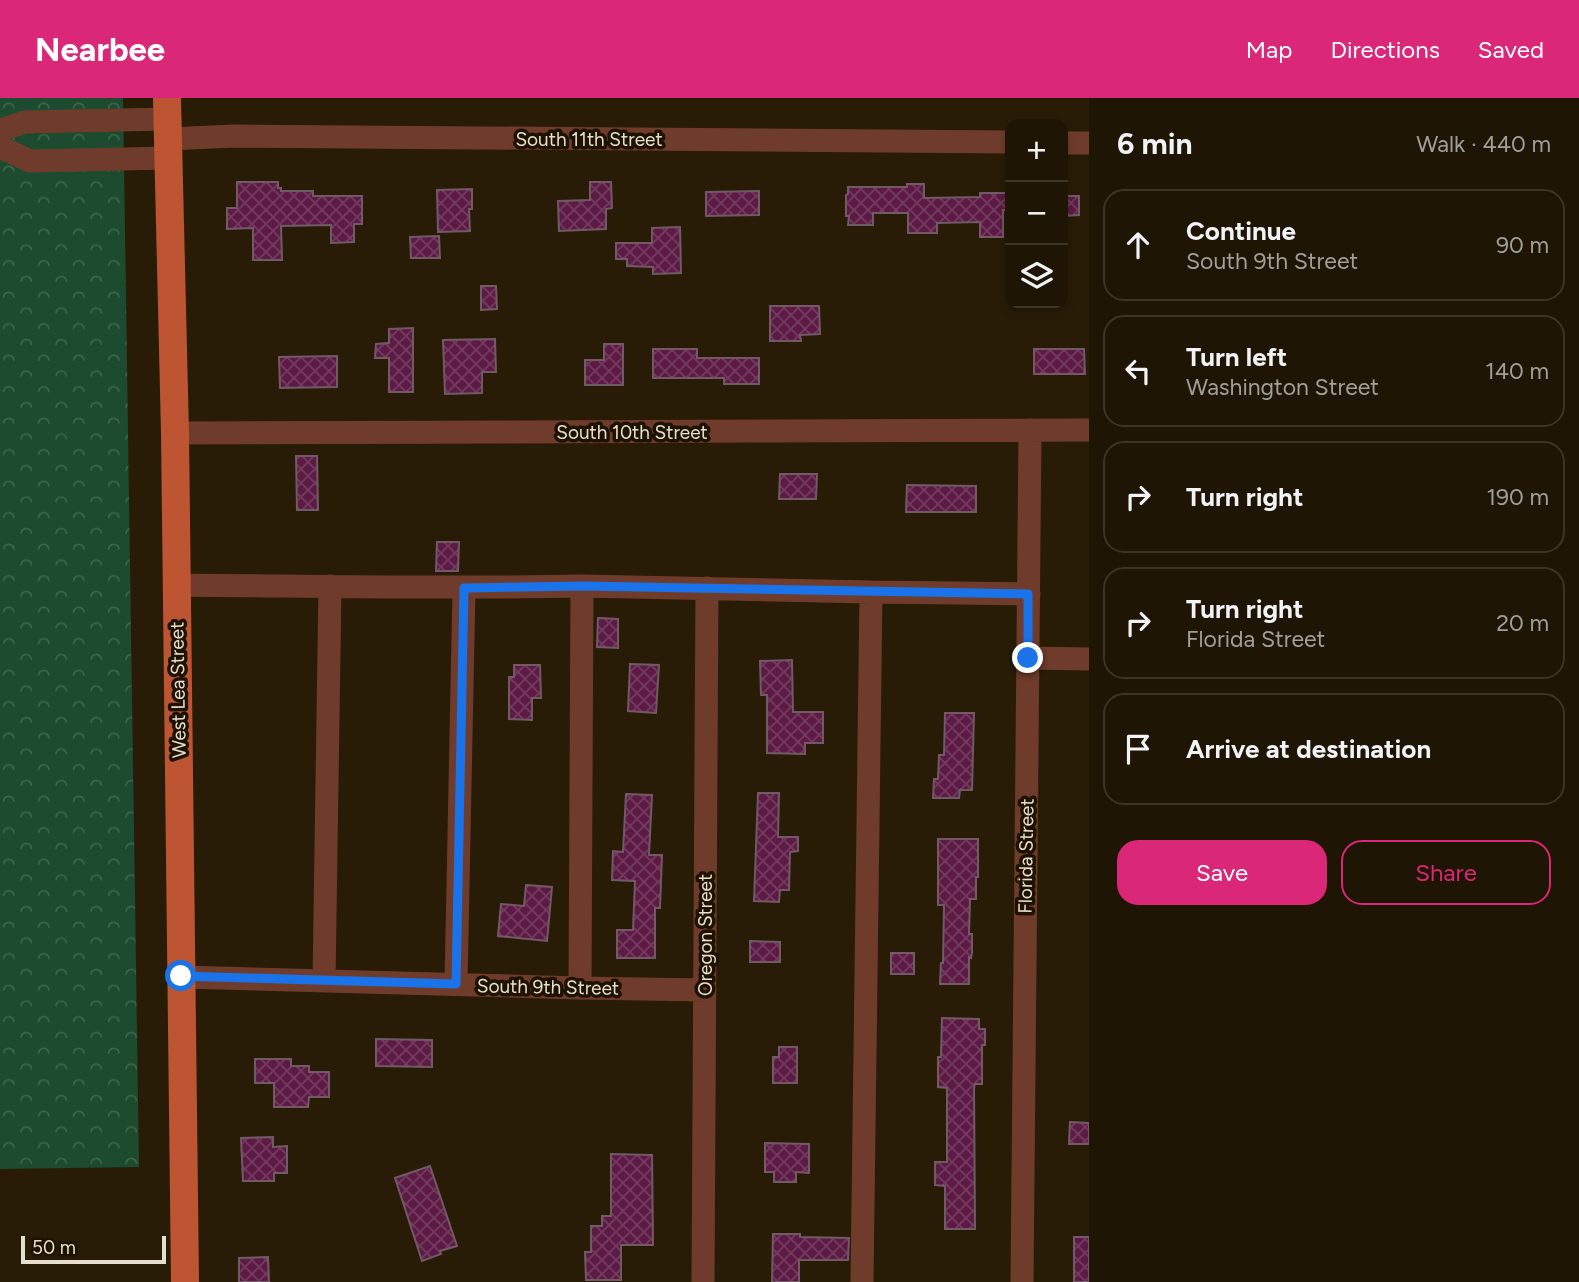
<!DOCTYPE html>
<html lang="en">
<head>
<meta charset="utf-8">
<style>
	body { margin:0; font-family:Figtree,sans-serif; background:#2b2213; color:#f1f3f6 }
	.controls { position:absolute; right:21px; top:21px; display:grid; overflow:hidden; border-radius:14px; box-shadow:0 4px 10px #0003 }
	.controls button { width:63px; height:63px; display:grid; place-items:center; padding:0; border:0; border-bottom:2px solid #3c3427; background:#1e1505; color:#f1f3f6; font:35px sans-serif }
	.scale { position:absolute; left:21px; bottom:18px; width:145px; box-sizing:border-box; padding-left:7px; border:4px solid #e6ded1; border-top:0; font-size:19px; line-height:24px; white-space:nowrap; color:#e6ded1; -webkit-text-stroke:5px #1e1201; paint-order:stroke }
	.stop { position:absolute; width:21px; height:21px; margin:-16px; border:5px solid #1a73e8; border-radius:50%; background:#fff }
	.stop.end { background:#1a73e8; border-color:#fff; box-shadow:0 2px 7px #0008 }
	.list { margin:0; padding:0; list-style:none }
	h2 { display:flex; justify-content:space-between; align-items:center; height:91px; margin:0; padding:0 28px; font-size:30px }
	h2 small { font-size:23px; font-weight:400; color:#a19f9a }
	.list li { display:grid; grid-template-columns:46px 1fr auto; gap:21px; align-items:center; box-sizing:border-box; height:112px; margin:0 14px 14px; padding:0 14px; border:2px solid #3c3427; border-radius:21px }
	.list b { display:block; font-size:26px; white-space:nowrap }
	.list p { margin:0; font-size:23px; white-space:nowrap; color:#a19f9a }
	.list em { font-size:23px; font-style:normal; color:#a19f9a }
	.actions { display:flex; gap:14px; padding:21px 28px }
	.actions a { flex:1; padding:16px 0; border:2px solid #db2777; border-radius:21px; text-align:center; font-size:24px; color:#db2777 }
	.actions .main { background:#db2777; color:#fff }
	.icon { flex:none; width:38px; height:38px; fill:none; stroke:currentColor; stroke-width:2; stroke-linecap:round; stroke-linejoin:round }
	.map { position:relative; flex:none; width:1089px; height:1184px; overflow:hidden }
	header { display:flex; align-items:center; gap:42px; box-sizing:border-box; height:98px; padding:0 35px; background:#db2777; color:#fff }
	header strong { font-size:33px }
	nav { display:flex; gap:38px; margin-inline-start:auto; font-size:24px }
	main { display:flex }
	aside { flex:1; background:#1e1505 }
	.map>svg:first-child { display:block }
</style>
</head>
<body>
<header>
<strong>Nearbee</strong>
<nav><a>Map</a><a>Directions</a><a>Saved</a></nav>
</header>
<main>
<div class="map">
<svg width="1089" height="1184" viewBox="0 0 1089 1184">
	<defs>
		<pattern id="park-crowns" width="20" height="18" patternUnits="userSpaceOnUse" patternTransform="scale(1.75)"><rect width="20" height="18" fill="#1c4b2f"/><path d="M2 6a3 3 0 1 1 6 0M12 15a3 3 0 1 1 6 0" fill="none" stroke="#3d644c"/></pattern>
		<pattern id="building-cross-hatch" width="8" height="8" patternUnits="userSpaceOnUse" patternTransform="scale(1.75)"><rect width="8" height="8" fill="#5c1a44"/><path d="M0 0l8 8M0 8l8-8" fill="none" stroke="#733b5e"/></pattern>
	</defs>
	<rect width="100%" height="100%" fill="#281c07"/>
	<path fill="url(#park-crowns)" d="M 0,0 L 123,0 L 139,1069 L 0,1071 Z"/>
	<path fill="url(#building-cross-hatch)" stroke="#725966" stroke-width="2" d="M 237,84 L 278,84 L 278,90 L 281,90 L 281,93 L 313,93 L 313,98 L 362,98 L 362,126 L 354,126 L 354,144 L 331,145 L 331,127 L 281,128 L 282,162 L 253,162 L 253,130 L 227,131 L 227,110 L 237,110 Z
		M 590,84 L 611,84 L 612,110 L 606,111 L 606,131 L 559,133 L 558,103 L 590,102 Z
		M 907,86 L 924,86 L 924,100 L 980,99 L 980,95 L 1010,95 L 1010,112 L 1003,112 L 1003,139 L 980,139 L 980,124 L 937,125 L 937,135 L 908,135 L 908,115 L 873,115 L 873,127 L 848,127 L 849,118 L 846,118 L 846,97 L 848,96 L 848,89 L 907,89 Z
		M 472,91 L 472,111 L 469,111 L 470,133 L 438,134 L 437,92 Z
		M 759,93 L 759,117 L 706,118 L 706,94 Z
		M 1063,98 L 1079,98 L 1079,117 L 1063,118 Z
		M 680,129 L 681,175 L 653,176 L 653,169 L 627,168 L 627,161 L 616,161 L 616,145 L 652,145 L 652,130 Z
		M 439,138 L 440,160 L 411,160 L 410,139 Z
		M 481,188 L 496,188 L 497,211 L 481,212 Z
		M 770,208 L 819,208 L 820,236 L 800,237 L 801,243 L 770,243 Z
		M 413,230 L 413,294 L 389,294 L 389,260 L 375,260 L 376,246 L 389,245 L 389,231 Z
		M 495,241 L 496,274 L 482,274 L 482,295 L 445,296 L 443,242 Z
		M 604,246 L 623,246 L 623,287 L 585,287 L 585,262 L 604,262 Z
		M 653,251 L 697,251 L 697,260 L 759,260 L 759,286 L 724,286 L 724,280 L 653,280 Z
		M 1034,251 L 1084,251 L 1085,276 L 1034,276 Z
		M 337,258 L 337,289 L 280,290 L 279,259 Z
		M 296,358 L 317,358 L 318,412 L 297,412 Z
		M 780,376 L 817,376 L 816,401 L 779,401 Z
		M 907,387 L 976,388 L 976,414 L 906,414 Z
		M 437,444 L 459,444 L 458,473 L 436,473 Z
		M 598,520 L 618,521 L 618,550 L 597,549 Z
		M 792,562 L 793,614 L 823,614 L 823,645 L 805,645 L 805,656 L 767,655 L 767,597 L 761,597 L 760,563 Z
		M 630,566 L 659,567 L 656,615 L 628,613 Z
		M 514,567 L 540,567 L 541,600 L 532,600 L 532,622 L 509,621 L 509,579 L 514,579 Z
		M 945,615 L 974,615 L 972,692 L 960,692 L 959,700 L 933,700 L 934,681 L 938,681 L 939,657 L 944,657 Z
		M 758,695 L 779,695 L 778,739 L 798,739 L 798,753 L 790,754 L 789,792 L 780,792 L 779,804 L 754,803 Z
		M 626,696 L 652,697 L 649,757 L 662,757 L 660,810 L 655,810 L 655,860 L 617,860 L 617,832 L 633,832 L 635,783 L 612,782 L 613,753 L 623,754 Z
		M 938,741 L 978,741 L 978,779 L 976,779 L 976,801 L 970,801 L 969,836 L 972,836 L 972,855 L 971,860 L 969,859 L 969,886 L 940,886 L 941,865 L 943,865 L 944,807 L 938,807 Z
		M 526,787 L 552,789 L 547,843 L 498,838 L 501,806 L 524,808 Z
		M 750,843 L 780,844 L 780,864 L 750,864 Z
		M 891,855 L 914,855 L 914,876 L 891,876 Z
		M 942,920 L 979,921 L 979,931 L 985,931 L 985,947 L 982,947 L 982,986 L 975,986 L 974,990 L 975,1131 L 945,1131 L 945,1088 L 935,1087 L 935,1064 L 947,1064 L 947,990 L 938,989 L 938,959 L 941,959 Z
		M 376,941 L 432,942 L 432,969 L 376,968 Z
		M 779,949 L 797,949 L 797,985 L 773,985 L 773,959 L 779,959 Z
		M 255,961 L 291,961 L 291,968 L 309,968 L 309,974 L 329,974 L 329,999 L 309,999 L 308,1009 L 274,1009 L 274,985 L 255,985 Z
		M 1070,1024 L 1089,1025 L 1089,1046 L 1069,1046 Z
		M 273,1039 L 273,1049 L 287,1048 L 287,1075 L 274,1075 L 274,1083 L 243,1083 L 241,1040 Z
		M 765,1045 L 809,1046 L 809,1075 L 796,1074 L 796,1084 L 774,1084 L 774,1074 L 765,1074 Z
		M 611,1056 L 652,1057 L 653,1147 L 621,1147 L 621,1182 L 586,1182 L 585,1154 L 591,1154 L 591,1128 L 602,1128 L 602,1118 L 611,1118 Z
		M 430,1068 L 457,1148 L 440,1153 L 441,1156 L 422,1163 L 395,1080 Z
		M 773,1136 L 800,1136 L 800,1139 L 849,1140 L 848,1162 L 799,1162 L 799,1184 L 772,1184 Z
		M 1074,1139 L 1089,1139 L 1089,1184 L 1074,1184 Z
		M 268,1159 L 269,1184 L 239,1184 L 239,1160 Z"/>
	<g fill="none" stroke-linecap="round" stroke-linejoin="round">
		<path stroke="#6f3c2c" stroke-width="23" d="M 0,32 L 25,24 L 168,21
			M 168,41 L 235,38 L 1010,44
			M 1063,45 L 1089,45
			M 0,49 L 30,63 L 168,60
			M 175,335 L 1089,332
			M 176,487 C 312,488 447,491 582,488 L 580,890
			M 582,488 L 871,494 L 862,1184
			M 871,494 L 1029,496
			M 1028,560 L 1089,561
			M 181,879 L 580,890 L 705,892
			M 324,883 L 330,488
			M 456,886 L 464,490
			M 703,1184 L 707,490
			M 1022,1184 L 1030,332"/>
		<path stroke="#be5532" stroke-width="28" d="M 167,0 L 175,335 L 185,1184"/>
	</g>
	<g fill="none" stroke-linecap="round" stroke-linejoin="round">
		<path stroke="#1a73e8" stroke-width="9" d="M 181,878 L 456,886 L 464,490 L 582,488 L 1028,496 L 1028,560"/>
	</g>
	<g text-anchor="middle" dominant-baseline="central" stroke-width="7" stroke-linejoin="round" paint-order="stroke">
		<g font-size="19" fill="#e6ded1" stroke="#1e1201">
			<text x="589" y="41">South 11th Street</text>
			<text x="632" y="334">South 10th Street</text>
			<text transform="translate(178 592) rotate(-91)">West Lea Street</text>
			<text transform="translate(1026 758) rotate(-89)">Florida Street</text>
			<text transform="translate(705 837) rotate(-90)">Oregon Street</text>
			<text transform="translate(548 889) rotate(1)">South 9th Street</text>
		</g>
	</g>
</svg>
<div class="controls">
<button>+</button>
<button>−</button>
<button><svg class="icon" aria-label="layers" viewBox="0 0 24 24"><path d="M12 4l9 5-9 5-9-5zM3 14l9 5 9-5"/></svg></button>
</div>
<div class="scale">50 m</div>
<div class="stop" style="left:181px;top:878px"></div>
<div class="stop end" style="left:1028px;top:560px"></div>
</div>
<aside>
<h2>6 min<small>Walk · 440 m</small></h2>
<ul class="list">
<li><svg class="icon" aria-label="ahead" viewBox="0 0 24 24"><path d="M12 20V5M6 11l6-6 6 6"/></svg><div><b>Continue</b><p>South 9th Street</p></div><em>90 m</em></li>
<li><svg class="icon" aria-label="left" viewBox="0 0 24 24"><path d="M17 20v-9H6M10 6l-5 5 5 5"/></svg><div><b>Turn left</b><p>Washington Street</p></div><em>140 m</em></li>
<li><svg class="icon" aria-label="right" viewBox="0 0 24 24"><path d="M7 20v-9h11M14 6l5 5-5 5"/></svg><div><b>Turn right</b></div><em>190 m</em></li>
<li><svg class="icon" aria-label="right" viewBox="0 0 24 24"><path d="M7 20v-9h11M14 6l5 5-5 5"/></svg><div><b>Turn right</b><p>Florida Street</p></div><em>20 m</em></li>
<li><svg class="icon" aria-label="arrive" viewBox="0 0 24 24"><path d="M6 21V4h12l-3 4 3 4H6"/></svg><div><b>Arrive at destination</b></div></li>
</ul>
<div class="actions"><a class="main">Save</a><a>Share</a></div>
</aside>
</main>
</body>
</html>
